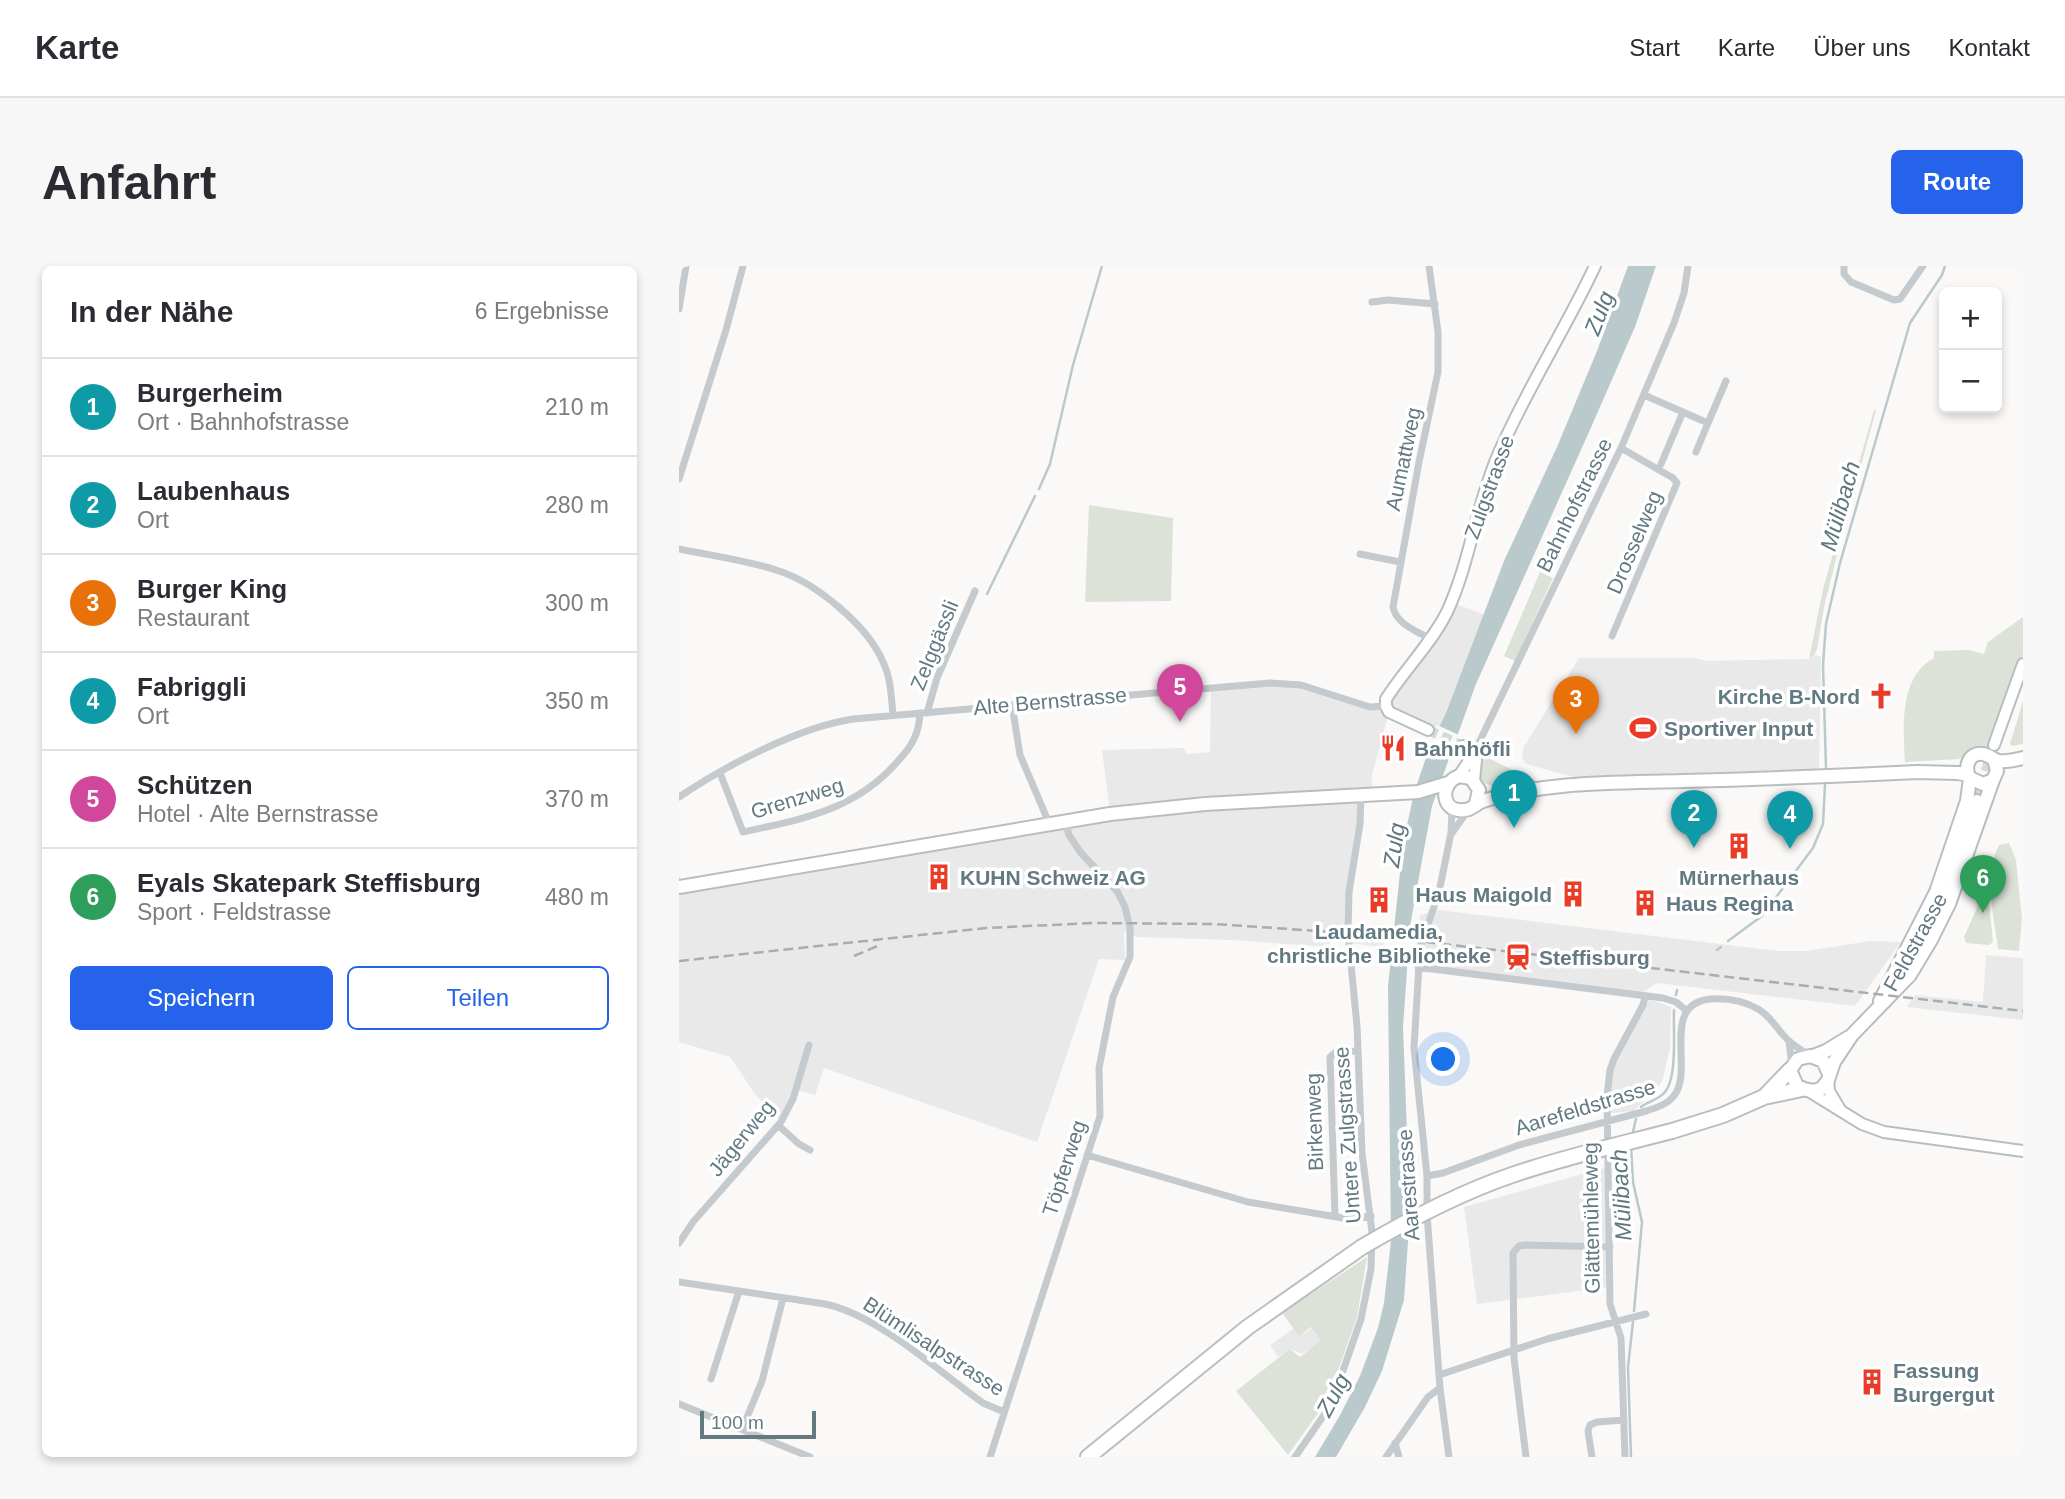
<!DOCTYPE html>
<html lang="de">
<head>
<meta charset="utf-8">
<style>
	body { margin:0; font-family:Helvetica,sans-serif; background:#f7f7f7; color:#2b2b33 }
	.controls { position:absolute; right:21px; top:21px; display:grid; overflow:hidden; border-radius:10px; box-shadow:0 4px 10px #0003 }
	.controls button { width:63px; height:63px; display:grid; place-items:center; padding:0; border:0; border-bottom:2px solid #e1e1e2; background:#fff; color:#2b2b33; font:35px sans-serif }
	.scale { position:absolute; left:21px; bottom:18px; width:116px; box-sizing:border-box; padding-left:7px; border:4px solid #637a83; border-top:0; font-size:19px; line-height:24px; white-space:nowrap; color:#637a83; -webkit-text-stroke:5px #fff; paint-order:stroke }
	.you { position:absolute; left:765px; top:794px; width:24px; height:24px; margin:-18px; border:5px solid #fff; border-radius:50%; background:#1a73e8; box-shadow:0 0 0 10px #1a73e833 }
	.badge { display:grid; place-items:center; width:46px; height:46px; border-radius:50%; background:#2563eb; color:#fff; font-size:23px; font-weight:700 }
	.pin { position:absolute; translate:-50% -58px; filter:drop-shadow(0 2px 4px #0008) }
	.pin::after { content:''; position:absolute; top:37px; width:24px; height:21px; background:inherit; clip-path:polygon(0 0,100% 0,50% 100%) }
	.list { margin:0; padding:0; list-style:none }
	h2 { display:flex; justify-content:space-between; align-items:center; height:91px; margin:0; padding:0 28px; font-size:30px }
	h2 small { font-size:23px; font-weight:400; color:#7c7c81 }
	.list li { display:grid; grid-template-columns:46px 1fr auto; gap:21px; align-items:center; box-sizing:border-box; height:98px; padding:0 28px; border-top:2px solid #e1e1e2 }
	.list b { display:block; font-size:26px; white-space:nowrap }
	.list p { margin:0; font-size:23px; white-space:nowrap; color:#7c7c81 }
	.list em { font-size:23px; font-style:normal; color:#7c7c81 }
	.actions { display:flex; gap:14px; padding:21px 28px }
	.actions a { flex:1; padding:16px 0; border:2px solid #2563eb; border-radius:10px; text-align:center; font-size:24px; color:#2563eb }
	.actions .main { background:#2563eb; color:#fff }
	.map { position:relative; flex:none; width:1344px; height:1191px; overflow:hidden; border-radius:10px }
	header { display:flex; align-items:center; gap:42px; box-sizing:border-box; height:98px; padding:0 35px; background:#fff; border-bottom:2px solid #e1e1e2 }
	header strong { font-size:33px }
	nav { display:flex; gap:38px; margin-inline-start:auto; font-size:24px }
	.intro { display:flex; align-items:center; justify-content:space-between; box-sizing:border-box; height:168px; padding:0 42px }
	h1 { margin:0; font-size:49px }
	.button { padding:18px 32px; border-radius:10px; background:#2563eb; color:#fff; font-size:24px; font-weight:700 }
	main { display:flex; gap:42px; padding:0 42px }
	aside { flex:1; background:#fff; border-radius:10px; box-shadow:0 4px 10px #0003 }
	.map>svg:first-child { display:block }
</style>
</head>
<body>
<header>
<strong>Karte</strong>
<nav><a>Start</a><a>Karte</a><a>Über uns</a><a>Kontakt</a></nav>
</header>
<div class="intro"><h1>Anfahrt</h1><a class="button">Route</a></div>
<main>
<aside>
<h2>In der Nähe<small>6 Ergebnisse</small></h2>
<ul class="list">
<li><span class="badge" style="background:#0f9aa8">1</span><div><b>Burgerheim</b><p>Ort · Bahnhofstrasse</p></div><em>210 m</em></li>
<li><span class="badge" style="background:#0f9aa8">2</span><div><b>Laubenhaus</b><p>Ort</p></div><em>280 m</em></li>
<li><span class="badge" style="background:#e8710a">3</span><div><b>Burger King</b><p>Restaurant</p></div><em>300 m</em></li>
<li><span class="badge" style="background:#0f9aa8">4</span><div><b>Fabriggli</b><p>Ort</p></div><em>350 m</em></li>
<li><span class="badge" style="background:#d1479c">5</span><div><b>Schützen</b><p>Hotel · Alte Bernstrasse</p></div><em>370 m</em></li>
<li><span class="badge" style="background:#2e9e5b">6</span><div><b>Eyals Skatepark Steffisburg</b><p>Sport · Feldstrasse</p></div><em>480 m</em></li>
</ul>
<div class="actions"><a class="main">Speichern</a><a>Teilen</a></div>
</aside>
<div class="map">
<svg width="1344" height="1191" viewBox="0 0 1344 1191">
	<rect width="100%" height="100%" fill="#faf9f7"/>
	<path fill="#e8e9e8" d="M 772,336 L 806,349 L 767,447 L 757,467 L 710,446 L 693,509 L 693,529 L 682,529 L 670,660 L 707,658 L 704,681 L 652,675 L 649,681 L 554,674 L 458,671 L 445,666 L 446,694 L 420,693 L 358,876 L 145,802 L 136,829 L 117,824 L 102,856 L 76,828 L 51,791 L 0,776 L 0,608 L 4,620 L 431,547 L 423,484 L 505,482 L 508,488 L 531,486 L 532,422 L 611,417 L 691,441 L 706,440 Z
		M 1136,389 L 1142,391 L 1140,503 L 894,511 L 847,498 L 843,491 L 844,482 L 900,392 L 1016,392 L 1028,395 L 1131,393 Z
		M 759,644 L 1099,685 L 1128,685 L 1191,675 L 1222,676 L 1176,740 L 978,717 L 958,730 L 745,706 L 737,685 L 741,649 Z
		M 1307,689 L 1344,692 L 1344,754 L 1228,741 L 1236,729 L 1304,736 Z
		M 970,733 L 992,741 L 991,782 L 983,816 L 955,845 L 932,847 L 930,820 L 934,803 Z
		M 929,901 L 931,1021 L 798,1038 L 785,941 Z
		M 618,1060 L 624,1068 L 633,1062 L 643,1074 L 623,1088 L 612,1083 L 599,1091 L 591,1079 Z"/>
	<path fill="#dce2d8" d="M 1195,144 L 1197,144 L 1159,285 L 1145,341 L 1138,383 L 1135,389 L 1130,393 L 1144,323 Z
		M 410,239 L 494,252 L 492,335 L 406,336 Z
		M 861,306 L 874,312 L 836,395 L 825,390 Z
		M 1344,351 L 1344,389 L 1329,421 L 1309,481 L 1291,483 L 1287,489 L 1280,493 L 1226,496 C 1224,463 1220,410 1255,392 L 1255,385 L 1290,384 L 1305,388 L 1309,376 Z
		M 1344,435 L 1344,478 L 1333,480 L 1331,478 Z
		M 805,490 L 859,516 L 828,522 L 813,522 L 813,520 L 804,517 L 800,511 Z
		M 1330,577 L 1337,594 L 1343,653 L 1340,685 L 1319,683 C 1315,650 1304,610 1320,579 Z
		M 1309,627 L 1314,676 L 1310,679 L 1287,677 L 1285,671 L 1304,628 Z
		M 688,991 L 678,1051 L 661,1099 L 640,1146 L 609,1189 L 557,1125 L 611,1083 L 621,1091 L 642,1074 L 632,1061 L 620,1070 L 603,1047 Z"/>
	<path fill="#bac9cb" d="M 949,0 L 977,0 L 956,61 L 910,166 L 797,418 L 753,540 L 731,660 L 727,719 L 724,761 L 731,946 L 725,1034 L 703,1105 L 686,1141 L 657,1191 L 636,1191 L 660,1151 L 681,1110 L 699,1062 L 705,1037 L 712,975 L 709,720 L 724,578 L 735,527 L 752,477 L 767,447 L 825,295 L 878,181 L 918,85 Z"/>
	<path fill="#faf9f7" d="M 758,459 L 782,470 L 776,486 L 750,474 Z
		M 710,668 L 734,671 L 732,684 L 709,682 Z"/>
	<g fill="none" stroke-linecap="round" stroke-linejoin="round">
		<path stroke="#bac9cb" stroke-width="2.5" d="M 360,223 L 371,198 L 394,99 L 423,0
			M 308,328 L 356,230
			M 1147,502 L 1144,399 L 1147,358 L 1161,297 L 1231,57 L 1263,9 L 1266,0
			M 1049,675 L 1083,650 L 1134,582 L 1144,558 L 1146,519
			M 1038,684 L 1042,681
			M 997,729 L 998,724
			M 962,841 C 968,836 979,834 985,827 C 999,813 994,764 995,744
			M 953,870 L 957,853
			M 952,880 L 954,916 L 963,956 L 955,1045
			M 952,1191 L 949,1101 L 954,1056"/>
		<path stroke="#d4d9da" stroke-width="10" stroke-dasharray="10 5" stroke-linecap="butt" d="M 749,464 L 784,480
			M 1298,534 L 1315,479"/>
		<g stroke="#b7bec1" stroke-width="14">
			<path id="secondary" d="M 749,464 L 710,446 L 707,440 L 707,433 C 726,403 752,378 768,346 C 791,296 797,240 819,189 C 847,124 886,64 916,0
				M 1315,479 L 1344,398
				M 784,480 L 795,487 L 797,494 L 795,515
				M 780,510 L 795,487
				M 1214,720 C 1255,664 1276,599 1298,534
				M 1149,814 L 1150,825 L 1162,845
				M 1128,824 L 1183,858 L 1205,866 L 1344,885"/>
		</g>
		<g stroke="#b8bec0" stroke-width="16">
			<path id="primary" d="M 1315,493 L 1318,505 L 1314,514 L 1304,518 L 1291,512 C 1285,502 1289,486 1304,488 C 1311,489 1314,494 1320,495 C 1328,496 1336,494 1344,492
				M 797,537 L 800,524 L 792,512 L 780,510 C 759,518 763,547 785,544 C 793,544 797,537 804,535 C 868,515 937,517 1004,515 C 1082,513 1160,510 1238,506 L 1279,507 L 1289,509
				M 0,621 L 431,548 L 526,538 L 739,526 L 769,517
				M 1201,735 L 1257,626 L 1288,535 L 1291,512
				M 1134,790 L 1147,785 L 1170,771
				M 1150,808 L 1144,795 L 1131,790 L 1119,793 L 1111,804 L 1118,820 L 1123,823 L 1135,825 L 1143,822 L 1149,814 L 1155,796 L 1173,769 L 1231,709 L 1252,674 L 1270,638 L 1314,514"/>
		</g>
		<g stroke="#b9bec0" stroke-width="18">
			<path id="highway" d="M 1086,830 L 1111,804
				M 993,865 L 1044,849 L 1085,831 L 1123,823
				M 409,1191 L 569,1061 L 683,981"/>
		</g>
		<path stroke="#c4cacd" stroke-width="7" d="M 750,0 L 759,66 L 759,106 L 740,196 L 714,341 C 717,358 738,365 751,373
			M 1165,0 L 1165,8 L 1172,16 L 1215,34 L 1221,33 L 1244,0
			M 693,36 L 709,34 L 756,38
			M 0,43 L 7,0
			M 965,129 L 1029,157 L 1017,186
			M 1029,157 L 1047,115
			M 982,198 L 1004,146
			M 0,213 L 47,64 L 64,0
			M 0,283 C 33,290 68,294 100,305 C 137,317 189,360 204,396 C 212,412 212,430 214,448
			M 681,288 L 721,296
			M 933,370 L 998,217 L 994,212 L 942,182
			M 333,439 L 341,489 L 370,557
			M 248,447 L 258,412 L 296,325
			M 795,487 L 942,182 L 995,57 L 1005,27 L 1009,0
			M 41,507 L 64,566 C 124,553 177,544 219,495 C 233,480 240,468 241,447
			M 0,531 C 46,500 120,461 174,453 L 591,417 L 622,419 L 691,441 L 707,440
			M 773,567 L 790,543
			M 739,701 L 984,732 L 997,736 L 1008,745
			M 1110,776 L 1113,799
			M 99,859 L 120,878 L 131,884
			M 408,889 L 569,936 L 670,953 L 692,950
			M 748,910 L 764,907 L 840,879 L 967,845 C 980,841 992,837 998,825 C 1012,797 983,737 1032,733 C 1048,732 1065,735 1079,743 C 1093,751 1098,764 1109,774 C 1115,780 1124,785 1131,790
			M 656,950 L 651,791 L 657,786 L 679,785
			M 0,977 L 14,956 L 102,856 L 114,833 L 130,779
			M 0,1016 L 146,1038 C 199,1049 259,1105 304,1137 L 325,1146
			M 760,1109 L 868,1073 L 967,1048
			M 32,1113 L 60,1025
			M 0,1138 L 131,1191
			M 63,1163 L 83,1115 L 104,1032
			M 716,1177 L 720,1191
			M 311,1191 L 421,850 L 420,802 L 434,731 L 451,691 L 451,662 L 446,641 L 438,625 L 402,587 L 390,569 L 386,555
			M 616,1191 L 645,1149 L 659,1119 L 682,1053 L 692,1003 L 693,966 L 683,887 L 678,760 L 669,667 L 670,626 L 681,558 L 682,529
			M 707,1191 L 749,1131 L 761,1122
			M 770,1191 L 761,1122 L 748,948 L 748,910 L 735,782 L 741,682 L 760,626 L 772,567 L 773,541
			M 847,1191 L 835,1092 L 834,987 L 840,980 L 846,979 L 931,981
			M 913,1191 L 909,1165 L 911,1159 L 918,1156 L 945,1154
			M 946,1191 L 942,1072 L 931,1038 L 928,830 L 931,804 L 935,793 L 964,739 L 966,731"/>
		<use href="#secondary" stroke="#fff" stroke-width="10"/>
		<use href="#primary" stroke="#fff" stroke-width="12"/>
		<use href="#highway" stroke="#fff" stroke-width="14"/>
		<path stroke="#a5aeb2" stroke-width="2.5" stroke-dasharray="10 5" stroke-linecap="butt" d="M 175,690 L 201,679
			M 0,695 L 307,662 L 414,657 L 536,658 L 669,667 L 1344,745"/>
		<g stroke="#b9bec0" stroke-width="18" stroke-linecap="butt">
			<path id="highway-bridge" d="M 683,981 C 731,953 780,927 833,909 C 885,891 939,879 993,865"/>
		</g>
		<use href="#highway-bridge" stroke="#fff" stroke-width="14"/>
	</g>
	<defs>
		<g id="church-bare" transform="scale(2.1)"><path d="M-1.2-6h2.4v3.5h3.3v2.4h-3.3V6h-2.4V-.1h-3.3v-2.4h3.3Z" fill="#ea3b27" stroke="#fff" stroke-width="2.5" paint-order="stroke"/></g>
		<g id="stadium-bare" transform="scale(2.1)"><path d="M0-5a6.5 5 0 1 0 0 10a6.5 5 0 1 0 0-10ZM-3.5-1.8h7v3.6h-7Z" fill="#ea3b27" stroke="#fff" stroke-width="2.5" paint-order="stroke"/></g>
		<g id="restaurant-bare" transform="scale(2.1)"><path d="M-5-6h1v4h1v-4h1v4h1v-4h1v5L-1.5 .5V6h-2V.5L-5-1ZM5-6V6H3V1.5H1.5Q1.5-4 5-6Z" fill="#ea3b27" stroke="#fff" stroke-width="2.5" paint-order="stroke"/></g>
		<g id="building-bare" transform="scale(2.1)"><path d="M-4-6H4V6H1V3H-1V6H-4ZM-2.5-4.3h1.7v1.8h-1.7ZM.8-4.3h1.7v1.8H.8ZM-2.5-1h1.7V.8h-1.7ZM.8-1h1.7V.8H.8Z" fill="#ea3b27" stroke="#fff" stroke-width="2.5" paint-order="stroke"/></g>
		<g id="station-bare" transform="scale(2.1)"><path d="M-3-6H3Q5-6 5-4V2Q5 4 3 4L4.5 6H3L1.5 4h-3L-3 6H-4.5L-3 4Q-5 4-5 2V-4Q-5-6-3-6ZM-3.5-4v3h7v-3ZM-3.5 1v1.5H-2V1ZM2 1v1.5H3.5V1Z" fill="#ea3b27" stroke="#fff" stroke-width="2.5" paint-order="stroke"/></g>
	</defs>
	<g fill-rule="evenodd">
		<use href="#church-bare" x="1202" y="430"/>
		<use href="#stadium-bare" x="964" y="462"/>
		<use href="#restaurant-bare" x="714" y="482"/>
		<use href="#building-bare" x="1060" y="580"/>
		<use href="#building-bare" x="260" y="611"/>
		<use href="#building-bare" x="894" y="628"/>
		<use href="#building-bare" x="700" y="634"/>
		<use href="#building-bare" x="966" y="637"/>
		<use href="#station-bare" x="839" y="691"/>
		<use href="#building-bare" x="1193" y="1116"/>
	</g>
	<g text-anchor="middle" dominant-baseline="central" stroke-width="7" stroke-linejoin="round" paint-order="stroke">
		<g font-size="21" fill="#637a83" stroke="#fff">
			<text transform="translate(724 193) rotate(-78)">Aumattweg</text>
			<text transform="translate(810 221) rotate(-70)">Zulgstrasse</text>
			<text transform="translate(895 239) rotate(-64)">Bahnhofstrasse</text>
			<text transform="translate(955 276) rotate(-67)">Drosselweg</text>
			<text transform="translate(255 379) rotate(-68)">Zelggässli</text>
			<text transform="translate(371 435) rotate(-5)">Alte Bernstrasse</text>
			<text transform="translate(118 532) rotate(-17)">Grenzweg</text>
			<text transform="translate(1236 676) rotate(-61)">Feldstrasse</text>
			<text transform="translate(906 841) rotate(-17)">Aarefeldstrasse</text>
			<text transform="translate(635 856) rotate(-92)">Birkenweg</text>
			<text transform="translate(668 869) rotate(-94)">Untere Zulgstrasse</text>
			<text transform="translate(62 872) rotate(-51)">Jägerweg</text>
			<text transform="translate(385 902) rotate(-72)">Töpferweg</text>
			<text transform="translate(729 919) rotate(-94)">Aarestrasse</text>
			<text transform="translate(912 952) rotate(-91)">Glättemühleweg</text>
			<text transform="translate(255 1080) rotate(33)">Blümlisalpstrasse</text>
		</g>
		<g font-size="21" font-weight="bold" fill="#637a83" stroke="#fff" text-anchor="start">
			<text x="1181" y="430" text-anchor="end">Kirche B-Nord</text>
			<text x="985" y="462">Sportiver Input</text>
			<text x="735" y="482">Bahnhöfli</text>
			<text x="281" y="611">KUHN Schweiz AG</text>
			<text x="1060" y="611" text-anchor="middle">Mürnerhaus</text>
			<text x="873" y="628" text-anchor="end">Haus Maigold</text>
			<text x="987" y="637">Haus Regina</text>
			<text x="700" y="665" text-anchor="middle">Laudamedia,<tspan x="700" dy="24">christliche Bibliotheke</tspan></text>
			<text x="860" y="691">Steffisburg</text>
			<text x="1214" y="1104">Fassung<tspan x="1214" dy="24">Burgergut</tspan></text>
		</g>
		<g font-size="23" font-style="italic" fill="#5e787d" stroke="#fff">
			<text transform="translate(920 47) rotate(-69)">Zulg</text>
			<text transform="translate(1161 240) rotate(-74)">Mülibach</text>
			<text transform="translate(715 579) rotate(-82)">Zulg</text>
			<text transform="translate(942 929) rotate(-93)">Mülibach</text>
			<text transform="translate(654 1129) rotate(-62)">Zulg</text>
		</g>
	</g>
</svg>
<div class="controls">
<button>+</button>
<button>−</button>
</div>
<div class="scale">100 m</div>
<div class="you"></div>
<div class="pin badge" style="left:835px;top:562px;background:#0f9aa8">1</div>
<div class="pin badge" style="left:1015px;top:582px;background:#0f9aa8">2</div>
<div class="pin badge" style="left:897px;top:468px;background:#e8710a">3</div>
<div class="pin badge" style="left:1111px;top:583px;background:#0f9aa8">4</div>
<div class="pin badge" style="left:501px;top:456px;background:#d1479c">5</div>
<div class="pin badge" style="left:1304px;top:647px;background:#2e9e5b">6</div>
</div>
</main>
</body>
</html>
